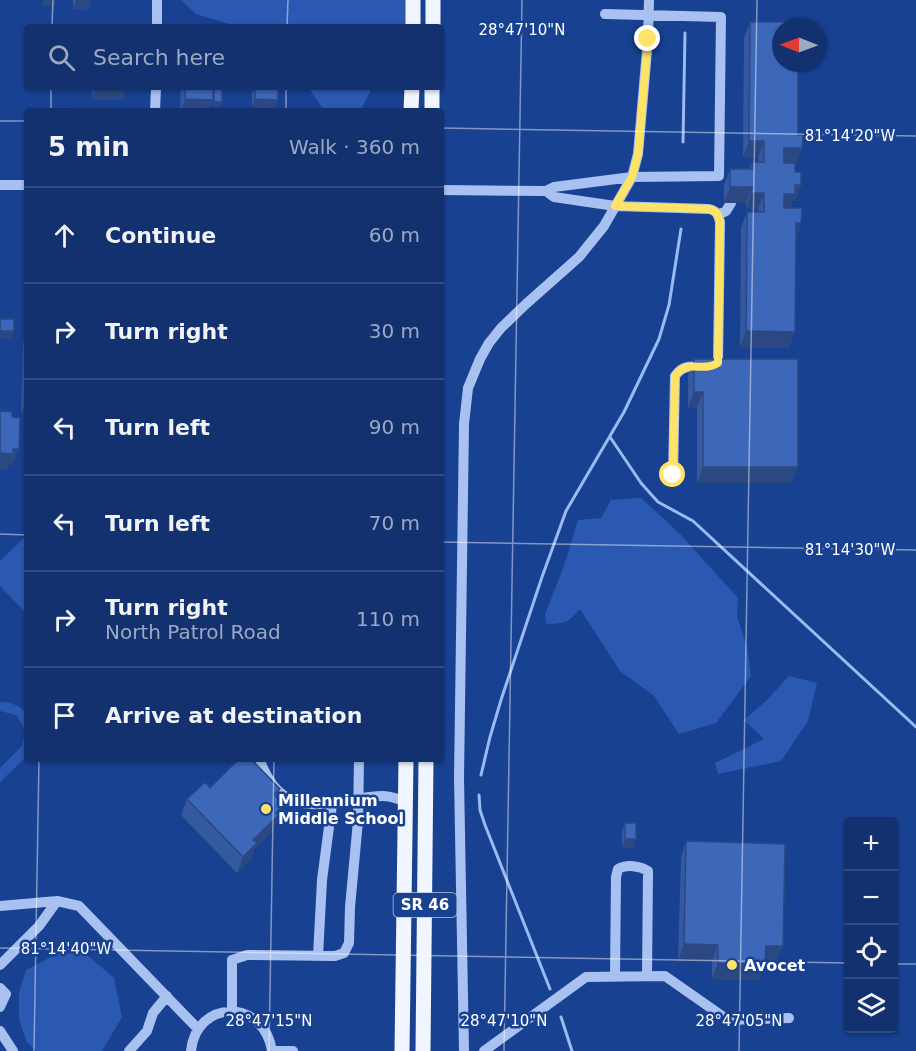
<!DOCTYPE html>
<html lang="en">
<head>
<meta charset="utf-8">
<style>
	body { margin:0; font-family:"DejaVu Sans",sans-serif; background:#1f3d76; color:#f1f3f6 }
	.controls { position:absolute; right:18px; bottom:18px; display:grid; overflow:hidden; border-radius:6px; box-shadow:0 2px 4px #0004 }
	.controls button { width:54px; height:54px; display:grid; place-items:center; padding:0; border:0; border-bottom:2px solid #314c81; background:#12316e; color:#f1f3f6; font:30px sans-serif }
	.compass { position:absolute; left:772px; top:18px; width:54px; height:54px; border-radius:50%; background:#12316e; box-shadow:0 2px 4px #0004; rotate:271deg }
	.stop { position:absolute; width:18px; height:18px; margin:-14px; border:4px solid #ffe366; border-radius:50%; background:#fff }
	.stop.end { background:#ffe366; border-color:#fff; box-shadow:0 2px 6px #0008 }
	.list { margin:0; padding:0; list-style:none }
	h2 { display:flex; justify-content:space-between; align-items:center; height:78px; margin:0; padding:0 24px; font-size:26px }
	h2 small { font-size:20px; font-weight:400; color:#9ca9c2 }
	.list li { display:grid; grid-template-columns:39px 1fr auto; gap:18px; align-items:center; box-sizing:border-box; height:96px; padding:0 24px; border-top:2px solid #314c81 }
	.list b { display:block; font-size:22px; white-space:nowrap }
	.list p { margin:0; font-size:20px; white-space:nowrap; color:#9ca9c2 }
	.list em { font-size:20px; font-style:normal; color:#9ca9c2 }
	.icon { flex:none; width:33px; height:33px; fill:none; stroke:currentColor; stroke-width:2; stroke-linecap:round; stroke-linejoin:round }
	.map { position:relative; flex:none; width:916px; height:1051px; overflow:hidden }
	.search { position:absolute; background:#12316e; box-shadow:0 2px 4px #0004; left:24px; top:24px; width:420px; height:66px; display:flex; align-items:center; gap:15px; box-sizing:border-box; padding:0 21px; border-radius:6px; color:#9ca9c2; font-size:22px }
	.panel { position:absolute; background:#12316e; box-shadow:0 2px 4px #0004; left:24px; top:108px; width:420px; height:654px; border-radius:6px }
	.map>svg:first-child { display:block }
</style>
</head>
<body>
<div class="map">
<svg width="916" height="1051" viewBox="0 0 916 1051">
	<rect width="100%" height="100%" fill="#184192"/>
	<path fill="#2b59b1" d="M 181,0 L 407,0 L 407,27 L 240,27 L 196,14 Z
		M 308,87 L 374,87 L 371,90 L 360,111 L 327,111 L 323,109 Z
		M 641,498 L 680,534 L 738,598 L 737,617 L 747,646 L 751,676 L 716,723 L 679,734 L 654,696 L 620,671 L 580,609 C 567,623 567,623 546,624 L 545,614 L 564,566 L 578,520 L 601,518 L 611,500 Z
		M 27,535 L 27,612 L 26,613 L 0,586 L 0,561 Z
		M 789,676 L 817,683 L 808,721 L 781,761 L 718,774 L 715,763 L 764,739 L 744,720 L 765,702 Z
		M 0,702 C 11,702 20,705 27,714 L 27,756 L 0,782 L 0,768 L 22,746 L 25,733 L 23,726 L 16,715 L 0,711 Z
		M 59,953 L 86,954 L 114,978 L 122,1017 L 102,1051 L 37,1051 L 27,1043 L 19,1019 L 19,993 L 26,970 Z"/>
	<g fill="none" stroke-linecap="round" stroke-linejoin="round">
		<path stroke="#9abaf2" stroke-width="3" d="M 683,142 L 685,33
			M 610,437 L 641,483 L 658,502 L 693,521 L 916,727
			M 481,775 L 490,737 L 501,700 L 542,577 L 566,511 L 624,412 L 659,339 L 669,305 L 681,229
			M 479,795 L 480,810 L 485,825 L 550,989
			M 561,1017 L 572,1051"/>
		<path stroke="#a8c1f0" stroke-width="10" d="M 157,27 L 157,0
			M 155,111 L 156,87
			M 0,185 L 27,185
			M 441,190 L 546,191 L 554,187 L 632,177 L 719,176 L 721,17 L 605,14
			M 546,191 L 554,197 L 615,206 L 709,209 C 717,211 718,214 720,222 L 718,363 C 703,373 687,358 675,376 L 673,475
			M 718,215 L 726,211 L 731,203
			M 260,759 C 262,769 267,776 272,784 C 300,821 346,796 383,796 C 390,796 398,799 405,801
			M 0,906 L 57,901 L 79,906 L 198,1029
			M 318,956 L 322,880 L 332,804
			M 0,965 L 39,926 L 57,901
			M 615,976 L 616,877 L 618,869 C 627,864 640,866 648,871 L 647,976
			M 0,988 L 6,994 L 0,1007
			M 232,1011 L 232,960 L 247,955 L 335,956 L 344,953 L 349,943 L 350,907 L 358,821 L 359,759
			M 0,1031 L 13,1051
			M 129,1051 L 147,1031 L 153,1013 L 167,996
			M 191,1051 C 196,999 264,998 272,1051
			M 272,1051 L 293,1051
			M 464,1051 L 459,778 L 464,424 L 468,388 L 480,359 L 489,343 L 501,328 L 526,304 L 579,257 L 604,226 L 632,177 L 638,154 L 648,39 L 649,0
			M 484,1051 L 586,977 L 665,976 L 728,1020 L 789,1018"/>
		<path stroke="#f0f5ff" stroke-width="15" d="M 413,27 L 413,0
			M 433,27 L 433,0
			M 411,111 L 412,87
			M 432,111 L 432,87
			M 402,1051 L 406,759
			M 423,1051 L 426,759"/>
	</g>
	<path fill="#34599f" d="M 73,0 L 91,0 L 88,10 L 73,9 Z
		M 750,22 L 797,164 L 795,164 L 795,172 L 801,185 L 795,201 L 792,201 L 790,208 L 801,223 L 796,239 L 789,348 L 740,347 L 741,228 L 747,212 L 758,212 L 758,209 L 746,209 L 746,203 L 724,203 L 724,185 L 730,169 L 749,169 L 752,162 L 758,162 L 758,158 L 743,157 L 744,38 Z
		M 93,87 L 126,87 L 122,100 L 92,99 Z
		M 181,87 L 213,87 L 213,92 L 214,88 L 222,102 L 221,106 L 213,106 L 213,100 L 209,111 L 180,111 Z
		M 255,87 L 278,87 L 275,108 L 252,107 L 252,93 Z
		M 27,331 L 27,414 L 21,413 L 23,344 Z
		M 694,359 L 792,483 L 697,483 L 697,408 L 688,408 L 688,375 Z
		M 27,454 L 27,486 L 24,486 L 25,458 Z
		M 210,788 L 280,789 L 277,797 L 284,805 L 278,821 L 276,823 L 273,831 L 254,849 L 251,859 L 237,873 L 181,815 L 187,799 Z
		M 625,823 L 636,839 L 633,848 L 622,847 L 622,831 Z
		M 686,841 L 777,962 L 765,962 L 759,980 L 712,979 L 712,961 L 678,961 L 681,858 Z"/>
	<path fill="#2b4882" d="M 44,0 L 56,0 L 54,7 L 42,6 Z
		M 76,0 L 91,0 L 88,10 L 73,9 Z
		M 96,87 L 126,87 L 122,100 L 92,99 Z
		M 185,99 L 213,100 L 209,111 L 181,111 Z
		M 255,99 L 278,100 L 275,108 L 252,107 Z
		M 214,102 L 222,102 L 221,106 L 213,106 Z
		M 749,141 L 764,141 L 758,158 L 743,157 Z
		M 784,148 L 802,148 L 797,164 L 778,164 Z
		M 795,185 L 801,185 L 795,201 L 792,201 L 789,210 L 778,210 L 784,194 Z
		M 730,187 L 752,187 L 746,203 L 724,203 Z
		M 751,193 L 764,193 L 758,209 L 746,209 Z
		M 796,223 L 801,223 L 796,239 Z
		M 0,331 L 14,331 L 11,339 L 0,339 Z
		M 746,331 L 795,332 L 789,348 L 740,347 Z
		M 694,392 L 703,392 L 697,408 L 688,408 Z
		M 26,401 L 27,401 L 27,414 L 21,413 Z
		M 13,449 L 19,449 L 13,465 L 9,465 L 7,470 L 0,470 L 0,453 Z
		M 703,467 L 798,467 L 792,483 L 697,483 Z
		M 284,805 L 278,821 L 276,823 L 273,831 L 254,849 L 251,859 L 237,873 L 243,857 L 253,840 L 276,813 Z
		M 625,839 L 636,839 L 633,848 L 622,847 Z
		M 684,944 L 718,945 L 712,961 L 678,961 Z
		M 766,946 L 783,946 L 777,962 L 760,962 Z
		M 718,963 L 765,964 L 759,980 L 712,979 Z"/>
	<path fill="#3d67b9" stroke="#2b4882" stroke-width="1.5" d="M 750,22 L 799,22 L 799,27 L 781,27 L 781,63 L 798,63 L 798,135 L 803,135 L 802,148 L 784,148 L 784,163 L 795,163 L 795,172 L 801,172 L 801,185 L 795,185 L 795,194 L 784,194 L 784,208 L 802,208 L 801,223 L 796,223 L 795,332 L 746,331 L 747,212 L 764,212 L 764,193 L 751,193 L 752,187 L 730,187 L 730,169 L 752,169 L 752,162 L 764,162 L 764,141 L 749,141 Z
		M 185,87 L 213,87 L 213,100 L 185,99 Z
		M 255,87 L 278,87 L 278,100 L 255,99 Z
		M 214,88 L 222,88 L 222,102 L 214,102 Z
		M 52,108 L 69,108 L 69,111 L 52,111 Z
		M 0,319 L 14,319 L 14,331 L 0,331 Z
		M 27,331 L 27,401 L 26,401 Z
		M 694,359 L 798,359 L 798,467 L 703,467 L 703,392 L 694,392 Z
		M 0,411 L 12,412 L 12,417 L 20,418 L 19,449 L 13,449 L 13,454 L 0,453 Z
		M 239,759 L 251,759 L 280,789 L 274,794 L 284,805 L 276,813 L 279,815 L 253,840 L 257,843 L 243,857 L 187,799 L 205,782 L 210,788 Z
		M 625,823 L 636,823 L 636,839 L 625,839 Z
		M 686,841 L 785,844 L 783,946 L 766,946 L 765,964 L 718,963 L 718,945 L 684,944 Z"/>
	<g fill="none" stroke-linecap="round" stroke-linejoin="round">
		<path stroke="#ffe366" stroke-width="8" d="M 648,39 L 638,154 L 632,177 L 615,206 L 709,209 C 717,211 718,214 720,222 L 718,363 C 703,373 687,358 675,376 L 673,475"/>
	</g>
	<path fill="none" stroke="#fff" stroke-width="1.5" stroke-opacity="0.45" d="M 52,27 L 53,0M 287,27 L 288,0M 51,111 L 51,87M 286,111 L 286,87M 0,121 L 27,121M 441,128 L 916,136M 0,534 L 27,535M 441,542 L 916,550M 0,948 L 848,963M 894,964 L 916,964M 34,1051 L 39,759M 269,1051 L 274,759M 504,1051 L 522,0M 739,1051 L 757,0"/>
	<g fill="#ffe366" stroke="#184192" stroke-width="2">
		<circle cx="266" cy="809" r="6"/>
		<circle cx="732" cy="965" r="6"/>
	</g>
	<g text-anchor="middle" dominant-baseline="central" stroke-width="5" stroke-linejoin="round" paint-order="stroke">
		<rect fill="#184192" stroke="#bac6de" stroke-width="1.5" x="393.5" y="893" width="63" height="24" rx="4.5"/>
		<g font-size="15" font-weight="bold" fill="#fff">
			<text x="425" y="905">SR 46</text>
		</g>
		<g font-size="16" font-weight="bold" fill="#fff" stroke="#184192" text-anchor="start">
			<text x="278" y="800">Millennium<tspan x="278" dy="18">Middle School</tspan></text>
			<text x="744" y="965">Avocet</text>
		</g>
	</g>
	<g font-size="15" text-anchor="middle" fill="#fff" stroke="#184192" stroke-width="5" stroke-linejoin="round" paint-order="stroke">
		<text x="522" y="35">28°47'10"N</text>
		<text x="850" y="141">81°14'20"W</text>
		<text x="850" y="555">81°14'30"W</text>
		<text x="66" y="954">81°14'40"W</text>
		<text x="269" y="1026">28°47'15"N</text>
		<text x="504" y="1026">28°47'10"N</text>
		<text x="739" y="1026">28°47'05"N</text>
	</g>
</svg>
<div class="controls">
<button>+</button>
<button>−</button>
<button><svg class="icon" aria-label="locate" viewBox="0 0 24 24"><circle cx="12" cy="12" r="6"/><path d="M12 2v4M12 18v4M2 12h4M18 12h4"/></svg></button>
<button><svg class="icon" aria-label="layers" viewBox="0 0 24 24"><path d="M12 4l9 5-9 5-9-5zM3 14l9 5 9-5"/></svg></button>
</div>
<svg class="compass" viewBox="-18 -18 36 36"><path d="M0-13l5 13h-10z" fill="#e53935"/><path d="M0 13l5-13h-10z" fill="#9ca9c2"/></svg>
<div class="stop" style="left:673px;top:475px"></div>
<div class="stop end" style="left:648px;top:39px"></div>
<div class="search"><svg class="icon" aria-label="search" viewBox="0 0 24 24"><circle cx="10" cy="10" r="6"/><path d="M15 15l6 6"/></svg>Search here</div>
<section class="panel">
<h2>5 min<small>Walk · 360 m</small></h2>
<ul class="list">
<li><svg class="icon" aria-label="ahead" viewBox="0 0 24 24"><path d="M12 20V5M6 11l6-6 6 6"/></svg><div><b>Continue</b></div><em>60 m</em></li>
<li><svg class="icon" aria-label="right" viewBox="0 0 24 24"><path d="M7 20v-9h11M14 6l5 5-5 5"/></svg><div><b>Turn right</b></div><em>30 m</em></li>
<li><svg class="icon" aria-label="left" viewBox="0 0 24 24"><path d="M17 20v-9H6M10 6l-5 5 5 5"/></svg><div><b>Turn left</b></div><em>90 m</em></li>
<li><svg class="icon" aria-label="left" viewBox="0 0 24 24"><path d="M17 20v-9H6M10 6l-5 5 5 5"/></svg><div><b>Turn left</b></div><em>70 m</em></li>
<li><svg class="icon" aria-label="right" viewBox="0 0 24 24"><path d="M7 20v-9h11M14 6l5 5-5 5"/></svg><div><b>Turn right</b><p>North Patrol Road</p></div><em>110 m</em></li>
<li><svg class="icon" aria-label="arrive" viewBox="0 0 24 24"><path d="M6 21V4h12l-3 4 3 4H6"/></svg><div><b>Arrive at destination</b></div></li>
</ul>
</section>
</div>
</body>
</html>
